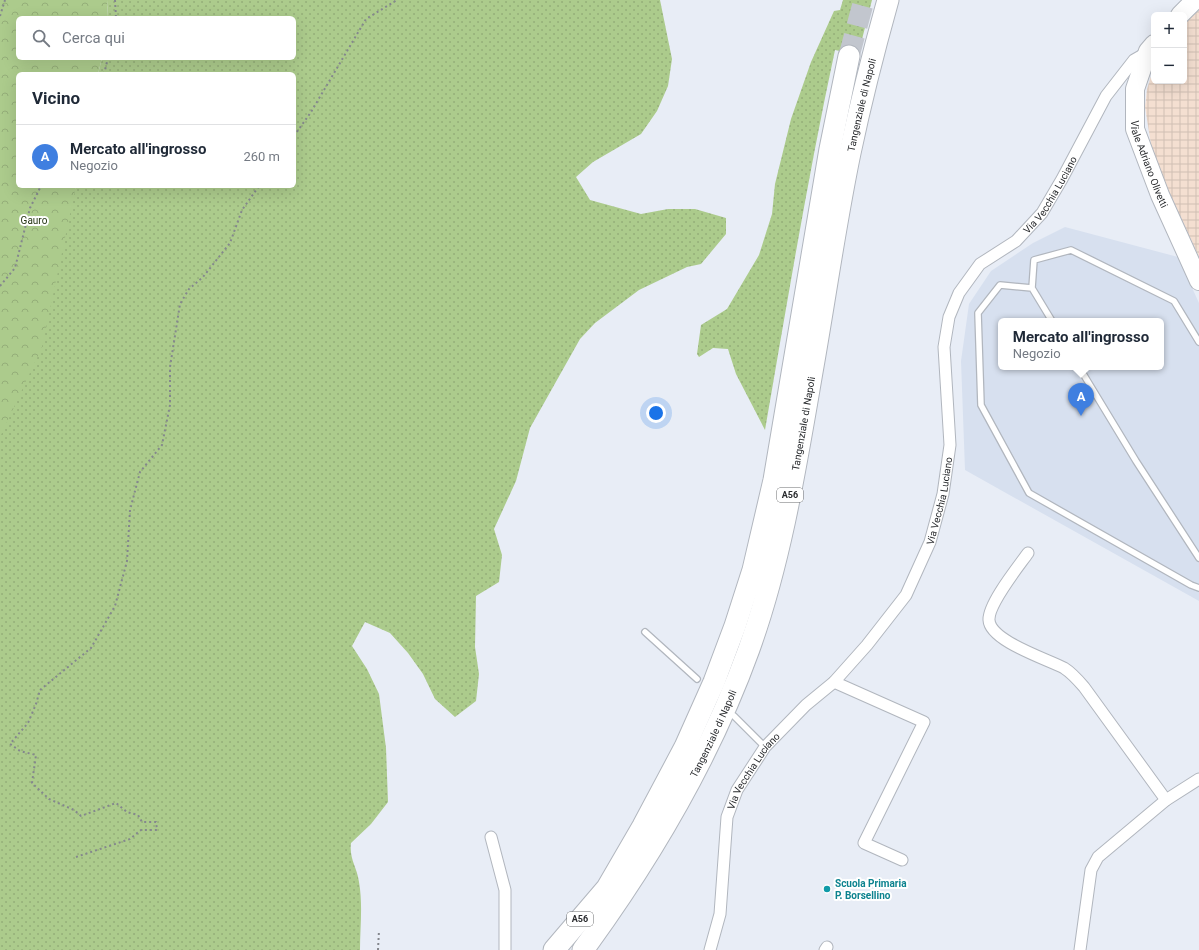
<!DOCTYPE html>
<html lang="it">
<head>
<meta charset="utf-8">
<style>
	body { margin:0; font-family:Roboto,sans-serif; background:#f2f2f3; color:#1f2937 }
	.controls { position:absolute; right:12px; top:12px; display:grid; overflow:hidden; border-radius:6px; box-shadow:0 4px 16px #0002 }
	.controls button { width:36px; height:36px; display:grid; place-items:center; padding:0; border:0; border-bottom:1px solid #e0e1e3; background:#fff; color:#1f2937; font:20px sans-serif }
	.you { position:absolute; left:656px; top:413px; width:14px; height:14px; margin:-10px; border:3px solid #fff; border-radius:50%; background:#1a73e8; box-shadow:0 0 0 6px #1a73e833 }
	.badge { display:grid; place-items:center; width:26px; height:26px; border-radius:50%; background:#276e65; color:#fff; font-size:13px; font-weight:700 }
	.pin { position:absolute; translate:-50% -33px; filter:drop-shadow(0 1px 2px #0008) }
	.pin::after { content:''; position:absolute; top:21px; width:14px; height:12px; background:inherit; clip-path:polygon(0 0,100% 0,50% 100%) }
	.popup { position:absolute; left:998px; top:318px; width:166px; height:52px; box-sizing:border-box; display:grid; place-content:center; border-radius:6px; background:#fff; filter:drop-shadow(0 1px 3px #0005); font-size:13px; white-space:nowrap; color:#747a83 }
	.popup b { font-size:15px; color:#1f2937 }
	.popup::after { content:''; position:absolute; left:50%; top:100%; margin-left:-8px; border:8px solid transparent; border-top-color:#fff }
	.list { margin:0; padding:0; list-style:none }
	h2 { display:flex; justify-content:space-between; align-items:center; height:52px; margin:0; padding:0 16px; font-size:17px }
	h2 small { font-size:13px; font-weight:400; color:#747a83 }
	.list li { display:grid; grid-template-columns:26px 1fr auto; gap:12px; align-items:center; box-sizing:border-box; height:64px; padding:0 16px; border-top:1px solid #e0e1e3 }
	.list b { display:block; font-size:15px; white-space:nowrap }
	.list p { margin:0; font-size:13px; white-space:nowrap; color:#747a83 }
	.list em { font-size:13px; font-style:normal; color:#747a83 }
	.icon { flex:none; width:22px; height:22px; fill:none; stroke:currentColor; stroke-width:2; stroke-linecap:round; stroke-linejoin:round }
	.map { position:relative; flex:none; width:1199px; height:950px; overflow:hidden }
	.search { position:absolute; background:#fff; box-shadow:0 4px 16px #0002; left:16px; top:16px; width:280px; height:44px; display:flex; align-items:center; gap:10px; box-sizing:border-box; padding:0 14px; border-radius:6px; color:#747a83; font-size:15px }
	.panel { position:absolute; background:#fff; box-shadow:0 4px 16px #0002; left:16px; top:72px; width:280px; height:116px; border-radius:6px }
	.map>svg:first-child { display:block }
</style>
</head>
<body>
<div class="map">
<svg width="1199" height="950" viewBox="0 0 1199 950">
	<defs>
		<pattern id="industrial-grid" width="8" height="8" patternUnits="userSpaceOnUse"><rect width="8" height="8" fill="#f4dfd1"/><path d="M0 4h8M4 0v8" fill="none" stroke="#d1c0b4"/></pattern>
		<pattern id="grass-dots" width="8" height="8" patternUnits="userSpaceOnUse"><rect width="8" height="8" fill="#accb8c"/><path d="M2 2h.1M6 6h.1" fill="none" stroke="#94ae79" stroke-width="1.8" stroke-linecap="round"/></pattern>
		<pattern id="forest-crowns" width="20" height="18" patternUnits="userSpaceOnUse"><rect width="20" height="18" fill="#accb8c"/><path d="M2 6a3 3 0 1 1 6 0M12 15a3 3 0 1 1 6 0" fill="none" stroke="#94ae79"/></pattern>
	</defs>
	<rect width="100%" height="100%" fill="#e8edf6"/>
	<path fill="#d7e0ef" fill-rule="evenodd" d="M 1065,227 L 1178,257 L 1199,303 L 1199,601 L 965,470 L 961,361 L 969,304 L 991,271 L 1033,243 ZM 1001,321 L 1161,321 L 1161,367 L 1001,367 Z"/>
	<path fill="url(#industrial-grid)" d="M 1199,10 L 1199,257 L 1153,157 L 1145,107 L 1147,89 L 1154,67 L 1154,81 L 1184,81 L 1184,23 Z"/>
	<path fill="url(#grass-dots)" d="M 107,0 L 660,0 L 672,59 L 668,86 L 657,111 L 641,134 L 593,162 L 576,177 L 590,200 L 641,214 L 668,209 L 695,209 L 726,218 L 726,234 L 701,264 L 687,267 L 639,290 L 595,323 L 580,339 L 530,428 L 516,481 L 494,529 L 502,555 L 499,582 L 476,596 L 475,647 L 479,674 L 476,701 L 455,717 L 435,699 L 423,674 L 408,653 L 390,633 L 365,622 L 352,646 L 367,669 L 379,694 L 386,748 L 388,802 L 371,824 L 351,843 C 349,859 357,867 359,882 C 363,905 360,927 360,950 L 0,950 L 0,428 L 76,186 L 294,186 L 294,74 L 98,74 L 102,58 L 294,58 L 294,18 L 108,18 Z
		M 843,0 L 872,0 L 858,55 L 835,50 C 808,176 787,303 765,430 L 736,374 L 728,349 L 713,348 L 699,357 L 697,354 L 701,325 L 727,309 L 759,255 L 772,214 L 775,184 L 791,119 L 811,62 L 834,11 L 840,10 Z"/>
	<path fill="url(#forest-crowns)" d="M 0,0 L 107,0 L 108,18 L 18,18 L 18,58 L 102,58 L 98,74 L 18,74 L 18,186 L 76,186 L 42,347 L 0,437 Z"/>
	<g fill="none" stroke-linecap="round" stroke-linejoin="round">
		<path stroke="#c2c6ce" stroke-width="21" stroke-dasharray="21 10" stroke-linecap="butt" d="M 849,56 L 864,0"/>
		<g stroke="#b1b6be" stroke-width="8">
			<path id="lane" d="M 1032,288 L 1000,285 L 978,313 L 981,405 L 1029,493 L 1191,585 L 1199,588
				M 1052,321 L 1032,288 L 1034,260 L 1071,250 L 1174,301 L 1199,342
				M 1079,367 L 1136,461 L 1199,558
				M 645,632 L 697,679
				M 734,716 L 765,747"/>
		</g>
		<g stroke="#b1b6be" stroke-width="13">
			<g id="street">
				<path d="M 1028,553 C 1018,567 988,604 989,620 C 990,641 1047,659 1064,668 C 1072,673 1078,680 1084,687 L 1166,800"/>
				<path d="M 834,682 L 924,722 L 864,843 L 902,860"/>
				<path d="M 491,837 L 505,890 L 505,950"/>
				<path id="s1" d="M 710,950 L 720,914 L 727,817 L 737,790 L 765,747 L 806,705 L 834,682 L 867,645 L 906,595 L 930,542 L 943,494 L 950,445 L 944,347 L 949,317 L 959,293 L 980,264 L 1016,241 L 1042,213 L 1062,179 L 1106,96 L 1134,60 L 1148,52"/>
				<path d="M 825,950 L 827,947"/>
				<path d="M 1080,950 L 1091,870 L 1098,857 L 1166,800 L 1199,779"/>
			</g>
		</g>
		<g stroke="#b1b6be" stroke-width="20">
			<g id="primary">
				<path d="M 1180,15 L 1195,0"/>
				<path id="s2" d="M 1154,44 L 1148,51 L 1135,89 L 1135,129 L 1160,195 L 1199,281"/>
			</g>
		</g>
		<g stroke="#b1b6be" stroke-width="23">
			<g id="highway">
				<path d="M 554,950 L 607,888 L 643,826 L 685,747 L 714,682 L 735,626 L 753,570 L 774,480 L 830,149 L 849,56"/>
				<path id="s3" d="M 583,950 C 651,857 710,757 749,649 C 781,560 796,465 812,372 C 825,299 835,225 850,153 C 861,101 874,50 888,0"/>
			</g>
		</g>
		<path stroke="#84878d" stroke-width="2" stroke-dasharray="2 3" stroke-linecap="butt" d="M 115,0 L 116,18
			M 0,16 L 5,0
			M 104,74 L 108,58
			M 294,136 L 311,112 L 366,19 L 397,0
			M 0,286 L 15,268 L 30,208 L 41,186
			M 76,857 L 130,839 L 141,830 L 157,830 L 156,822 L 142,822 L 138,815 L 127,812 L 116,803 L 81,816 L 74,810 L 49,799 L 32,783 L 36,755 L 20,751 L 10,744 L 28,723 L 36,704 L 40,690 L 91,648 L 115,606 L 127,561 L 130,510 L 140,472 L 162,445 L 170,405 L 170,367 L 180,304 L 189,289 L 203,277 L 230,243 L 242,210 L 259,186
			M 378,950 L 379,930"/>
		<use href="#lane" stroke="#fff" stroke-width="5.5"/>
		<use href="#street" stroke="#fff" stroke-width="11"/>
		<use href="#primary" stroke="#fff" stroke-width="18"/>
		<use href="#highway" stroke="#fff" stroke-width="21"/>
	</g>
	<circle fill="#0f9aa8" stroke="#fff" stroke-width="1.5" cx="827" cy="889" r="4"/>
	<g text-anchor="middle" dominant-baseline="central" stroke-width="4" stroke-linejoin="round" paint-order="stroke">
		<g fill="#fff" stroke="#696b6d" stroke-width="1">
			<rect x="777" y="488" width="26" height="14" rx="3"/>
			<rect x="567" y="912" width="26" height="14" rx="3"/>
		</g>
		<g font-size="9" font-weight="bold" fill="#292b2e">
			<text x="790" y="495">A56</text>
			<text x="580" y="919">A56</text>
		</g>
		<g font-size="10" fill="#292b2e" stroke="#fff">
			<text stroke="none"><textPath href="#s3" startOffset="901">Tangenziale di Napoli</textPath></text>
			<text stroke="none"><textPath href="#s2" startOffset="127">Viale Adriano Olivetti</textPath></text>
			<text stroke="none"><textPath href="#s1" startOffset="871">Via Vecchia Luciano</textPath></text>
			<text stroke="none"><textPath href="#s3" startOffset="577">Tangenziale di Napoli</textPath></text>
			<text stroke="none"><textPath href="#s1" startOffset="523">Via Vecchia Luciano</textPath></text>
			<text stroke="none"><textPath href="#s3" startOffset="253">Tangenziale di Napoli</textPath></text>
			<text stroke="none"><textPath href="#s1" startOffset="188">Via Vecchia Luciano</textPath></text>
		</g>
		<g font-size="10" fill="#263614" stroke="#fff">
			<text x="34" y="220">Gauro</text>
		</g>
		<g font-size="10" font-weight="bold" fill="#0d838f" stroke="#fff" text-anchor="start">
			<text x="835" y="883">Scuola Primaria<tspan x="835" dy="12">P. Borsellino</tspan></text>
		</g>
	</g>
</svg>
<div class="controls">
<button>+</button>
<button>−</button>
</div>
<div class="you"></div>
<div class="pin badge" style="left:1081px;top:416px;background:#3f7fe0">A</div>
<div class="popup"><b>Mercato all'ingrosso</b>Negozio</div>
<div class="search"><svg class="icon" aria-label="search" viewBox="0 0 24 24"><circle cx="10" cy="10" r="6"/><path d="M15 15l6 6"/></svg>Cerca qui</div>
<section class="panel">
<h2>Vicino<small></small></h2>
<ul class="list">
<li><span class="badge" style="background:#3f7fe0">A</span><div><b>Mercato all'ingrosso</b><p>Negozio</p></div><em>260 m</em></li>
</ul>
</section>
</div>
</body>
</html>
